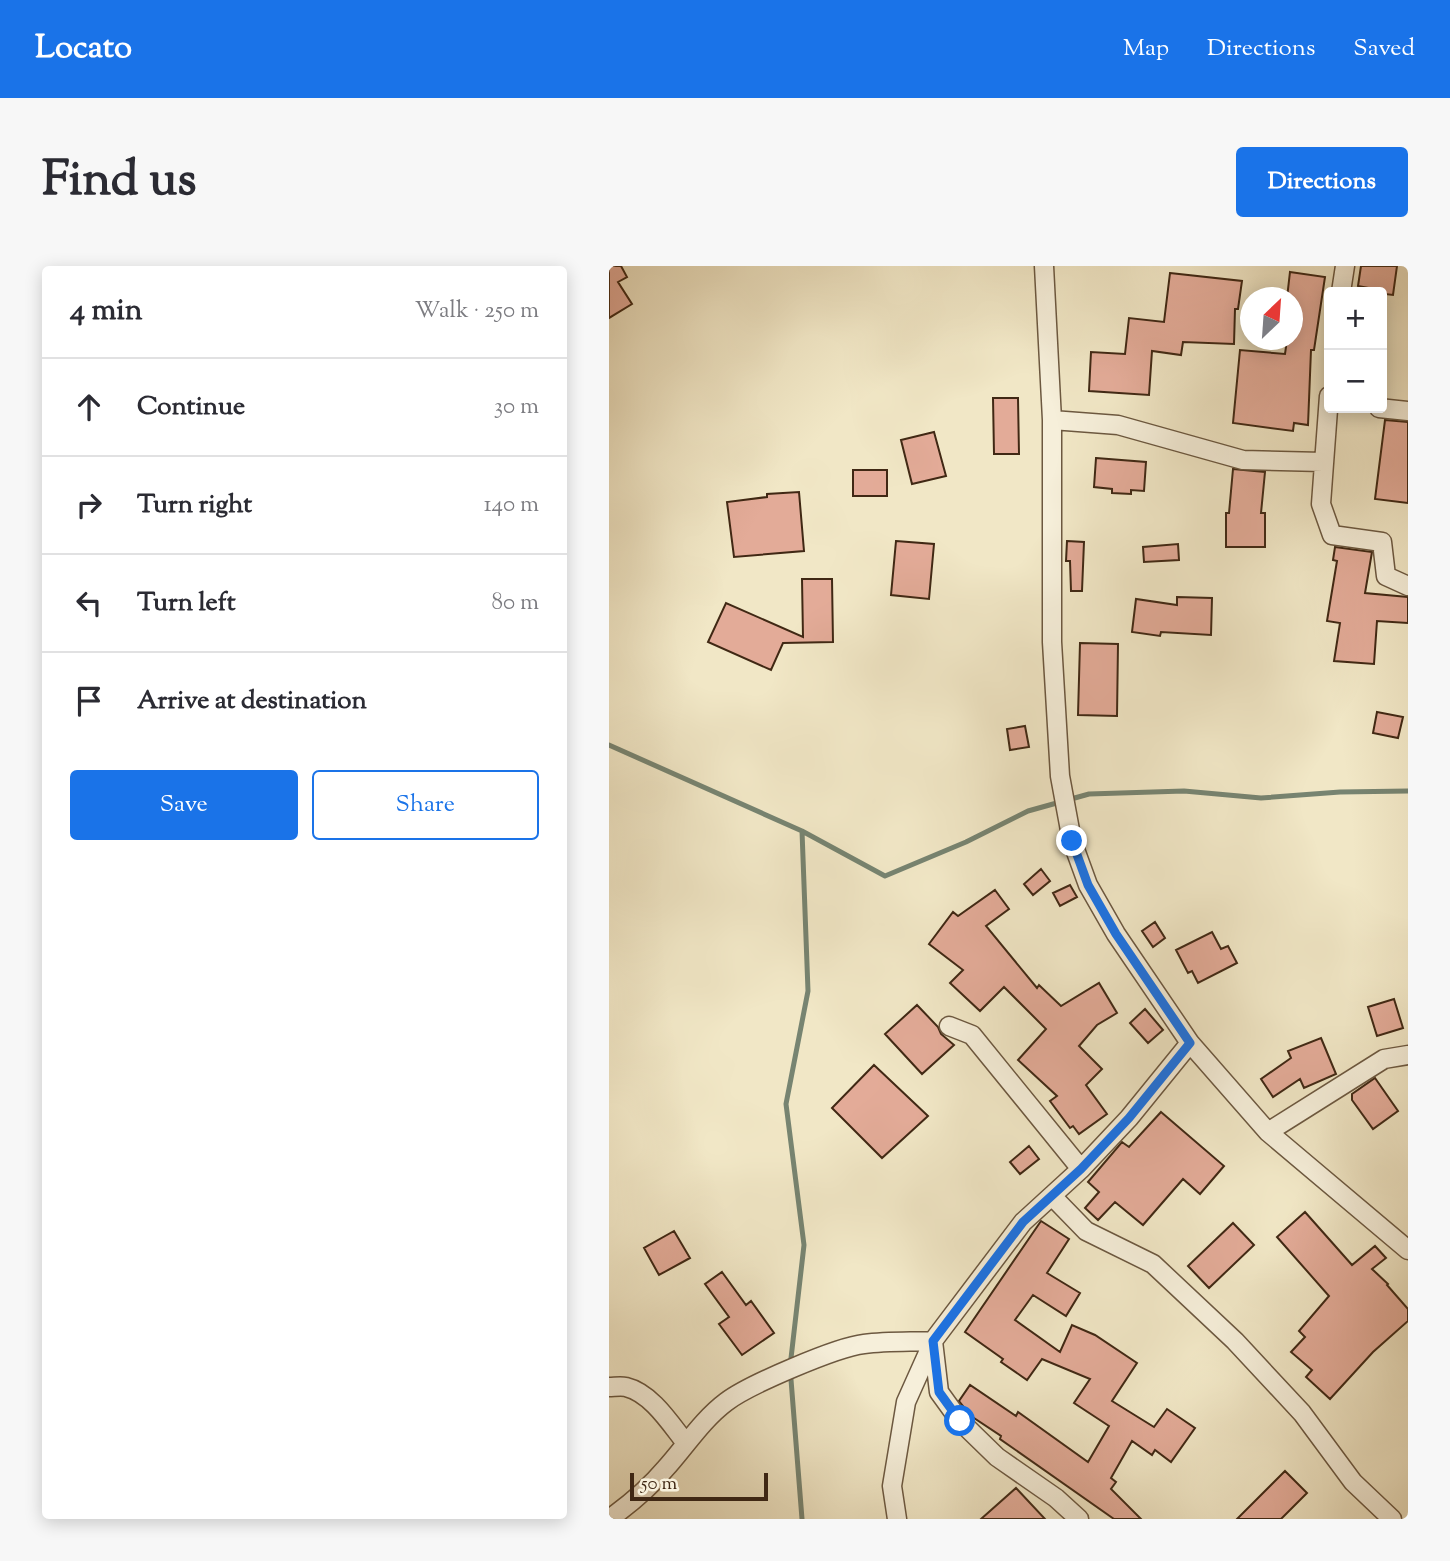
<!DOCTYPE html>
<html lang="en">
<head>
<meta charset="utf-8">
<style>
	body { margin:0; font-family:"Sorts Mill Goudy",serif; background:#f7f7f7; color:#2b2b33 }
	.controls { position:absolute; right:21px; top:21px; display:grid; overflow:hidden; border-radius:7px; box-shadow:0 4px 18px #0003 }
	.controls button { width:63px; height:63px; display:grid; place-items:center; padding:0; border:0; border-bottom:2px solid #e1e1e2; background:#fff; color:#2b2b33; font:35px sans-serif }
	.compass { position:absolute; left:631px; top:21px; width:63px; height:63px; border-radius:50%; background:#fff; box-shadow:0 4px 18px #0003; rotate:25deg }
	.scale { position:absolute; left:21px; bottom:18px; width:138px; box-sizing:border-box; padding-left:7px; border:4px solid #402814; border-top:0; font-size:19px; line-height:24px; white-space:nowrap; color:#402814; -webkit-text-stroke:5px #f6efda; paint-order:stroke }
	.stop { position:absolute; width:21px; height:21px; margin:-16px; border:5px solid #1a73e8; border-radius:50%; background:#fff }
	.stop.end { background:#1a73e8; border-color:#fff; box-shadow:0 2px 7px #0008 }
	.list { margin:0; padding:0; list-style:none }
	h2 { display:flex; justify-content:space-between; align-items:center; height:91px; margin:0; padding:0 28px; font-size:30px }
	h2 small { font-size:23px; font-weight:400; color:#7c7c81 }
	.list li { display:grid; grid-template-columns:46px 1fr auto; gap:21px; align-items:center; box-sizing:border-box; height:98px; padding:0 28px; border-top:2px solid #e1e1e2 }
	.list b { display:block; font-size:26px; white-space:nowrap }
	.list em { font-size:23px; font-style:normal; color:#7c7c81 }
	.actions { display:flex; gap:14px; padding:21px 28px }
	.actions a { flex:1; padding:16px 0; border:2px solid #1a73e8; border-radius:7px; text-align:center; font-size:24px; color:#1a73e8 }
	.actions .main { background:#1a73e8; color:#fff }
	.icon { flex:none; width:38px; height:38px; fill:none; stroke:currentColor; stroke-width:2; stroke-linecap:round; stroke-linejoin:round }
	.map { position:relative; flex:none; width:799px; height:1253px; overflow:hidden; border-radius:7px }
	header { display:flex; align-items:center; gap:42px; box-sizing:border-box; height:98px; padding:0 35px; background:#1a73e8; color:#fff }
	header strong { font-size:33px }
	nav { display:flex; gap:38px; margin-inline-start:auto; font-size:24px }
	.intro { display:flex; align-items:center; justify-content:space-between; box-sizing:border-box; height:168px; padding:0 42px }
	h1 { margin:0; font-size:49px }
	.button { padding:18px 32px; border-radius:7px; background:#1a73e8; color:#fff; font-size:24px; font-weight:700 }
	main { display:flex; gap:42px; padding:0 42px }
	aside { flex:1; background:#fff; border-radius:7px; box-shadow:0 4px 18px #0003 }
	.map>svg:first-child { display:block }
</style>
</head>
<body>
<header>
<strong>Locato</strong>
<nav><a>Map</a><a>Directions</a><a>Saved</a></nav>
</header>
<div class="intro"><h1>Find us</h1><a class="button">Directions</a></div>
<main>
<aside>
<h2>4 min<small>Walk · 250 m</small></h2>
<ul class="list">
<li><svg class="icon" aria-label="ahead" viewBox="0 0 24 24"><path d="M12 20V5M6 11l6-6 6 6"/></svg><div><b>Continue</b></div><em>30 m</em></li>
<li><svg class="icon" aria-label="right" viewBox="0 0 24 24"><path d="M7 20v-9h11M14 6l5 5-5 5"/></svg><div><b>Turn right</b></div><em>140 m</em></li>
<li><svg class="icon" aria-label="left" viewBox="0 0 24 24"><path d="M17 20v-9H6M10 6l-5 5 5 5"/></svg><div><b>Turn left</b></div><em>80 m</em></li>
<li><svg class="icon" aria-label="arrive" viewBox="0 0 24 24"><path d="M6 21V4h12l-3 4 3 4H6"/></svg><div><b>Arrive at destination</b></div></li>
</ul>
<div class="actions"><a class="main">Save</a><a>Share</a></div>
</aside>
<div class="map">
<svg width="799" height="1253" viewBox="0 0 799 1253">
	<rect width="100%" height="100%" fill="#f1e7c6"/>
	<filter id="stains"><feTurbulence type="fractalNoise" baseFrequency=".00286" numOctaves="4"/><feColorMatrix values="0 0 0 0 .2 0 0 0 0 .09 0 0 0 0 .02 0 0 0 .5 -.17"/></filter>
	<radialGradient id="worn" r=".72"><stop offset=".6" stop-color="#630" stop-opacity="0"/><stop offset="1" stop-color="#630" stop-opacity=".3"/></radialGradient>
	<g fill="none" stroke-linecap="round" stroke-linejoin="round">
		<path stroke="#778471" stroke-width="5" d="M 0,479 L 193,565 L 276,610 L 357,576 L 419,545 L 480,528 L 575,525 L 652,532 L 731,526 L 799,525
			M 193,1253 L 181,1101 L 195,979 L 177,838 L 199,725 L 193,565"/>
	</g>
	<path fill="#e3ab98" stroke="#402814" stroke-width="2" d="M 0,0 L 12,0 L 18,11 L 9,16 L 23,38 L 0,52 Z
		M 752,0 L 788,0 L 784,29 L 760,26 L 760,22 L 749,20 Z
		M 681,6 L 716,11 L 705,84 L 702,84 L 699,159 L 685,157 L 684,165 L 624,157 L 631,84 L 676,88 L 678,74 L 683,74 L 683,32 L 678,32 Z
		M 561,7 L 633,15 L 629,43 L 626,43 L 625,78 L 574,76 L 572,89 L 543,85 L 540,129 L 480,125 L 482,86 L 516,88 L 520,52 L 555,56 Z
		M 384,132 L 409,132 L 410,188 L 385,188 Z
		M 776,154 L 799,156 L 799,237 L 766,233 Z
		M 325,166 L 337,210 L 303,218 L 292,174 Z
		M 487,192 L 537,196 L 535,225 L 522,224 L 522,228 L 503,227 L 503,223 L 485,221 Z
		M 624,203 L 656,206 L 652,247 L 656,247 L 656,281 L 617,281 L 617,247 L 620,247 Z
		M 244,204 L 278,204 L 278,230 L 244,230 Z
		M 190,226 L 195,285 L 125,291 L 118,236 L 158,231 L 158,228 Z
		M 287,275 L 325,278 L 320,333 L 282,329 Z
		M 458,275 L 475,276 L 473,325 L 462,325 L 461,295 L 457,295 Z
		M 569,278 L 570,294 L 535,296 L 534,281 Z
		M 726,281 L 763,286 L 756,327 L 799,331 L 799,357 L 768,355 L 765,398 L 725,395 L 731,357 L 718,355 L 728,295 L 724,294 Z
		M 193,313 L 223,313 L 224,376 L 174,377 L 162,404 L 99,376 L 117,337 L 194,371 Z
		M 568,331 L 603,332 L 602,369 L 552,366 L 551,370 L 523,366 L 527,333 L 568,339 Z
		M 471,377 L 509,378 L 508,450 L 469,449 Z
		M 768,446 L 794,451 L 789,472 L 764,467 Z
		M 416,460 L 420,481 L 401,484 L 398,463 Z
		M 432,603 L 441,615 L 424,629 L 415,618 Z
		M 461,619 L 468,631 L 451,640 L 444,627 Z
		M 386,624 L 400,643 L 377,660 L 428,722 L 430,719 L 452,740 L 490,717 L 508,747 L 488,759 L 470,780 L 493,803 L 477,819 L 498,848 L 470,868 L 464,860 L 461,862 L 441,835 L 448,830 L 409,794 L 437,763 L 395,721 L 371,745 L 341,717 L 354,704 L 320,678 L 344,646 L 349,650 Z
		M 546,656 L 556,672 L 544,681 L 533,665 Z
		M 603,666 L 612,683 L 619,680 L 628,697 L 589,717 L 583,705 L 579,707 L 567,684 Z
		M 785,733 L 794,762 L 768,770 L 759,741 Z
		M 308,739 L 329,761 L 332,768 L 345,779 L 313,808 L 276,768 Z
		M 536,743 L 554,764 L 539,777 L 521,757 Z
		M 712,772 L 727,808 L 695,822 L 691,813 L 664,831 L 652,813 L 682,792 L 679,785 Z
		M 265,799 L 319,850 L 273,892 L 223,842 Z
		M 766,812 L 789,845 L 764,863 L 743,834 L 743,828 Z
		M 552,846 L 615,900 L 591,928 L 574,913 L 534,959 L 506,936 L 489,954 L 476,942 L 490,926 L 479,916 L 513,876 L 520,881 Z
		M 420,880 L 430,893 L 411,908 L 401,896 Z
		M 696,946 L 743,999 L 766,980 L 777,992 L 763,1003 L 779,1018 L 778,1019 L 799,1043 L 799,1055 L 764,1086 L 721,1133 L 697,1111 L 703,1104 L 682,1086 L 696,1071 L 690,1065 L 720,1030 L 668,971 Z
		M 432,955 L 460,973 L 438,1007 L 471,1027 L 457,1050 L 424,1029 L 406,1054 L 451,1086 L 463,1059 L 486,1069 L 528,1097 L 503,1135 L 545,1161 L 558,1143 L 586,1162 L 562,1196 L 546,1184 L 543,1189 L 523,1175 L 502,1212 L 507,1216 L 502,1223 L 532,1253 L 505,1253 L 391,1173 L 392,1170 L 362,1150 L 350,1135 L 361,1119 L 407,1150 L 409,1146 L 479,1196 L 500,1160 L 465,1137 L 481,1113 L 433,1093 L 418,1114 L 392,1096 L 394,1093 L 356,1066 Z
		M 624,957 L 645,979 L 600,1022 L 579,1000 Z
		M 65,965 L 81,992 L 50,1009 L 35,982 Z
		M 113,1006 L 137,1039 L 142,1035 L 165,1067 L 133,1089 L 110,1058 L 120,1051 L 96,1018 Z
		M 676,1205 L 698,1227 L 672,1253 L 628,1253 Z
		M 407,1222 L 436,1253 L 372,1253 Z"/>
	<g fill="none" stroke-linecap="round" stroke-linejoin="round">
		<g stroke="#6c5840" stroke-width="21">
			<path id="minor" d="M 435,0 L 443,154 L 443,376 L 451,510 L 463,575 L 479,619 L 507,668 L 581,777 L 659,866 L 799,984
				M 732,26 L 736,0
				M 720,130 L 712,238 L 723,269 L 773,276 L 777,310 L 799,320
				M 770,142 L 799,145
				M 443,154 L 509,159 L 634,194 L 714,196
				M 340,760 L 363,769 L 472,903
				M 659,866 L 775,793 L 799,789
				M 443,930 L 477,965 L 544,998 L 626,1075 L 693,1147 L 744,1216 L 783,1253
				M 324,1075 L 330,1126 L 351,1155 L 388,1191 L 447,1232 L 470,1253
				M 0,1121 C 5,1121 12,1120 17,1121 C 42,1127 61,1157 76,1176
				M 0,1253 C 21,1238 40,1222 56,1203 C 76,1181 93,1154 117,1136 C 139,1119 228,1081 255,1078 C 278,1075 302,1076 324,1075 L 414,956 L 472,903 L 520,852 L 581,777
				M 288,1253 L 283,1220 L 297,1136 L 323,1078"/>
		</g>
		<use href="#minor" stroke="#f6efda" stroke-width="18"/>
	</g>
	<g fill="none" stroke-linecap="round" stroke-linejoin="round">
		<path stroke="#1a73e8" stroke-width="9" d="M 351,1155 L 330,1126 L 324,1075 L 414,956 L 472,903 L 520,852 L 581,777 L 507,668 L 479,619 L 463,575"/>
	</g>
	<rect width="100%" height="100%" filter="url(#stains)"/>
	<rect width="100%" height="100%" fill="url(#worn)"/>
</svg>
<div class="controls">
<button>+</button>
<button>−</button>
</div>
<svg class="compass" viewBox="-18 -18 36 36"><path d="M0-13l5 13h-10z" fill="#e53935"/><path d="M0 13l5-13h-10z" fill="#7c7c81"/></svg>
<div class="scale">50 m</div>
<div class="stop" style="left:351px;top:1155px"></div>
<div class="stop end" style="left:463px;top:575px"></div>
</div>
</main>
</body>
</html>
